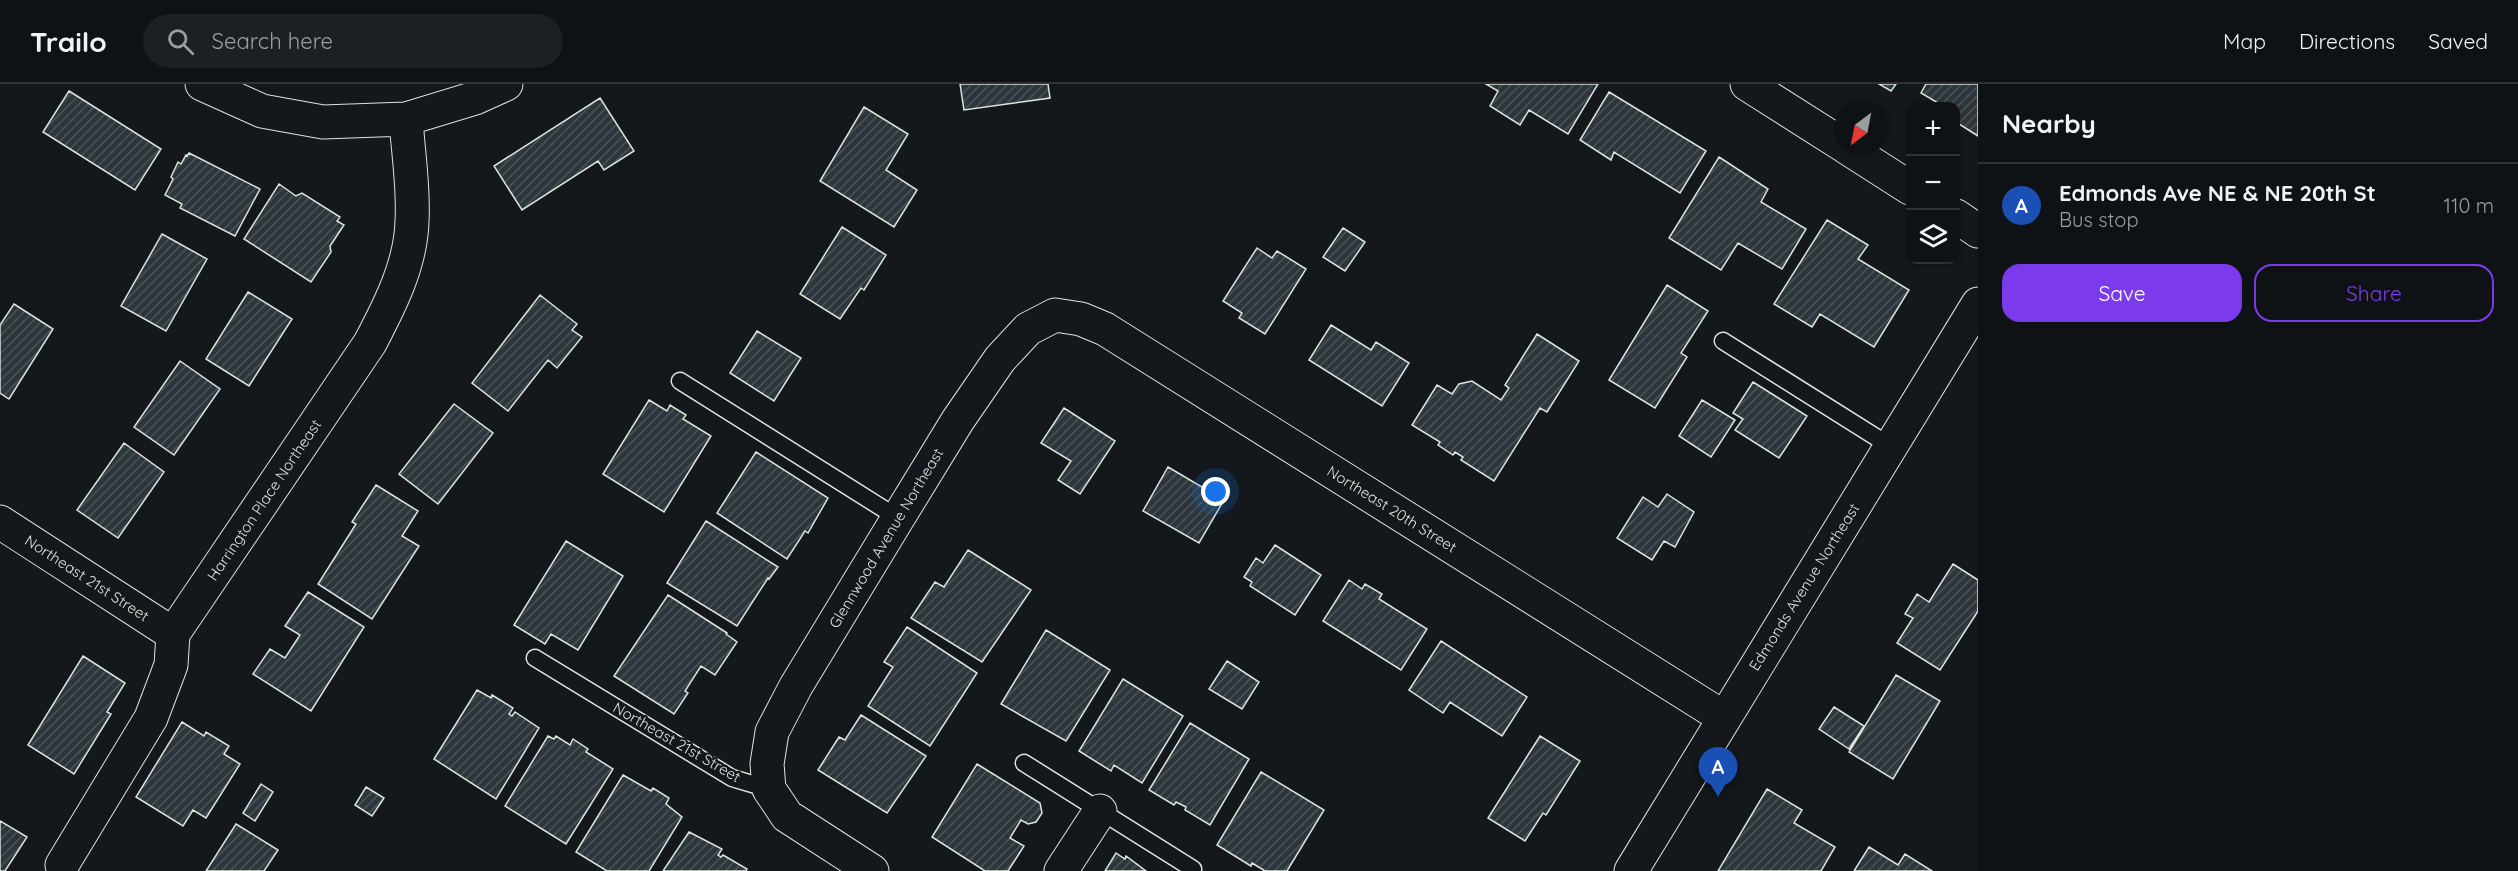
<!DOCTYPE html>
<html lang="en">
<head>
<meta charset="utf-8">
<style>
	body { margin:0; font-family:Quicksand,sans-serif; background:#1d2022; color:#f1f3f6 }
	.controls { position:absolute; right:18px; top:18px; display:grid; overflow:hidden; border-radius:12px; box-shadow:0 2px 4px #0004 }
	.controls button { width:54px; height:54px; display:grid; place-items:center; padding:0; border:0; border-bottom:2px solid #2f3234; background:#0f1215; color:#f1f3f6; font:30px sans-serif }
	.compass { position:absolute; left:1834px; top:18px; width:54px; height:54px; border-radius:50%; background:#0f1215; box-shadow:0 2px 4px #0004; rotate:212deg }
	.you { position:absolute; left:1216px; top:408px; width:21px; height:21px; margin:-15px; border:4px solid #fff; border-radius:50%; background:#1a73e8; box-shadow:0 0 0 9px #1a73e833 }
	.badge { display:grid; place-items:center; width:39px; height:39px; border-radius:50%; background:#7c3aed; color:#fff; font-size:20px; font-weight:700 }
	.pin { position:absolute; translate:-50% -50px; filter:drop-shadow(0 2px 3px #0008) }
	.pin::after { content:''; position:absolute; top:32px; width:21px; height:18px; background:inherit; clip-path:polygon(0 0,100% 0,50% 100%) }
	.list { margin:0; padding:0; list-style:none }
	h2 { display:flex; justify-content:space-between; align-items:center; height:78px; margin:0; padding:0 24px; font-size:26px }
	h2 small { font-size:20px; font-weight:400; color:#9b9ea0 }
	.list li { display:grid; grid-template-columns:39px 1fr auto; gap:18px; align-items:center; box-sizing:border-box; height:84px; padding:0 24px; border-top:2px solid #2f3234 }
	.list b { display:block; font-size:22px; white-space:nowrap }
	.list p { margin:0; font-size:20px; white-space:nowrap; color:#9b9ea0 }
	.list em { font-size:20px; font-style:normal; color:#9b9ea0 }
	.actions { display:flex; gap:12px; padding:18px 24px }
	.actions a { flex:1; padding:14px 0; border:2px solid #7c3aed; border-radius:18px; text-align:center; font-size:21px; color:#7c3aed }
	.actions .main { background:#7c3aed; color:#fff }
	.icon { flex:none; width:33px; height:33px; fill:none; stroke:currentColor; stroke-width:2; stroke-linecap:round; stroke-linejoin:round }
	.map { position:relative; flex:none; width:1978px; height:787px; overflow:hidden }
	header { display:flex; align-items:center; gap:36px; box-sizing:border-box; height:84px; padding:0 30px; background:#0f1215; border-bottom:2px solid #2f3234 }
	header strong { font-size:28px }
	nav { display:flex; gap:33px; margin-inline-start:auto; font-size:21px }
	.search { width:420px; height:54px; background:#1d2022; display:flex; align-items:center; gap:15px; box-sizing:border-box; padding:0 21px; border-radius:33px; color:#9b9ea0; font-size:22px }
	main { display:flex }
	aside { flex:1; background:#0f1215 }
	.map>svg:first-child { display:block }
</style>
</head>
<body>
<header>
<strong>Trailo</strong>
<div class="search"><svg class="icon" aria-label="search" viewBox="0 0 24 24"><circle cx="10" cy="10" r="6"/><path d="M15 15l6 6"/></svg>Search here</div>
<nav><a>Map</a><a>Directions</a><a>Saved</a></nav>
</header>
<main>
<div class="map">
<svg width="1978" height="787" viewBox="0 0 1978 787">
	<defs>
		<pattern id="building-hatch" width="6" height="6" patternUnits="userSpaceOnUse" patternTransform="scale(1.5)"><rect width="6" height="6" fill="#2c363c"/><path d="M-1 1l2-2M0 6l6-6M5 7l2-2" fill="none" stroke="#4a5358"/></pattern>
	</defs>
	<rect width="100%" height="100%" fill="#14181c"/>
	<path fill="url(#building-hatch)" stroke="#d8e6dc" stroke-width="1.5" d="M 960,0 L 1048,0 L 1050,14 L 964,26 Z
		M 1486,0 L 1598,0 L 1568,50 L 1529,26 L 1520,41 L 1490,22 L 1498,7 Z
		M 1879,0 L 1896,0 L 1891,7 Z
		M 1926,0 L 1978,0 L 1978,52 L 1956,38 L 1956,22 L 1943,22 L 1921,9 Z
		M 69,7 L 161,65 L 135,106 L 43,48 Z
		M 1609,8 L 1706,67 L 1680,109 L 1614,68 L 1611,76 L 1580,56 Z
		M 600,14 L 634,67 L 604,86 L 598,77 L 522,126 L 494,82 Z
		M 864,23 L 908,50 L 886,86 L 917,106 L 894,143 L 820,97 Z
		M 189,69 L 260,105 L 235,152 L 180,124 L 182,120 L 165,111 L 173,95 L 171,93 L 178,78 L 181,80 L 186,71 L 187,72 Z
		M 1719,73 L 1768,105 L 1761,118 L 1806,145 L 1782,185 L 1738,159 L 1721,186 L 1669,154 Z
		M 279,100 L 296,112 L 302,109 L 340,133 L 337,137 L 344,141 L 330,162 L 331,168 L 311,198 L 244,155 Z
		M 1827,136 L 1868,161 L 1858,175 L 1909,206 L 1874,263 L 1820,230 L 1812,243 L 1774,220 Z
		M 842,143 L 886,171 L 864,206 L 861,204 L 840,235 L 800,210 Z
		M 1343,144 L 1365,158 L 1345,187 L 1323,173 Z
		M 162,150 L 207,175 L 166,247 L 121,222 Z
		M 1257,164 L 1272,174 L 1277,167 L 1306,185 L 1265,250 L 1239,234 L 1242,229 L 1223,217 Z
		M 1667,201 L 1708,227 L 1681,269 L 1687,273 L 1655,324 L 1609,296 Z
		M 248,208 L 292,235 L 249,302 L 206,275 Z
		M 540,211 L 577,240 L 572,246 L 582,253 L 557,284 L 548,276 L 508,327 L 472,299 Z
		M 14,220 L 53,245 L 9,315 L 0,309 L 0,241 Z
		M 1331,241 L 1371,266 L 1376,258 L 1409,279 L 1382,322 L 1309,276 Z
		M 757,247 L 801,274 L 774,317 L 730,289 Z
		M 1537,250 L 1579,277 L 1547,328 L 1540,324 L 1494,397 L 1461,376 L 1463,373 L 1455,368 L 1453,371 L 1438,361 L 1440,358 L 1412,341 L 1437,301 L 1452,310 L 1459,300 L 1472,297 L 1501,316 L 1509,304 L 1505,301 Z
		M 180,277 L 220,305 L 174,371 L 134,343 Z
		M 1753,298 L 1807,332 L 1779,374 L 1735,346 L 1743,335 L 1733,329 Z
		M 649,316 L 667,327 L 670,321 L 686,331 L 683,335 L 711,352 L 664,428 L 603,390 Z
		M 1702,316 L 1735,336 L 1711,373 L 1679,352 Z
		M 454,320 L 493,349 L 438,420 L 399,390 Z
		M 1064,324 L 1115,357 L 1080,410 L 1058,396 L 1071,377 L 1041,359 Z
		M 124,359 L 164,388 L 118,454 L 77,426 Z
		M 756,368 L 828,414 L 808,449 L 805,447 L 787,475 L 717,429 Z
		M 1168,383 L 1224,416 L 1199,459 L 1143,427 Z
		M 376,401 L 418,427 L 402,452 L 419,462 L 372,535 L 318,500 L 356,440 L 352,438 Z
		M 1667,410 L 1694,428 L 1675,463 L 1664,457 L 1652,476 L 1617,454 L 1643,413 L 1658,423 Z
		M 706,437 L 778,483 L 769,495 L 768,494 L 737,542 L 667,499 Z
		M 566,457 L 623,492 L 578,566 L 551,550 L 545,560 L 514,541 Z
		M 1275,461 L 1321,491 L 1295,531 L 1250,502 L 1252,498 L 1244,493 L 1256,474 L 1263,479 Z
		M 968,466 L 1031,506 L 982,578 L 911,534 L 935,498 L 944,503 Z
		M 1953,480 L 1978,496 L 1978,527 L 1940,586 L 1897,559 L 1913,534 L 1905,530 L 1917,510 L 1929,518 Z
		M 1349,496 L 1362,505 L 1365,500 L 1382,510 L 1379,515 L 1427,545 L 1401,586 L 1323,537 Z
		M 308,508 L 364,543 L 311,627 L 253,590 L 270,565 L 285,574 L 300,551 L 285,542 Z
		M 668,511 L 727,549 L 726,550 L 737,558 L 715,591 L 701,582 L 685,607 L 688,609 L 674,630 L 614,592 Z
		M 907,543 L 977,589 L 930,662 L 868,622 L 893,583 L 884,578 Z
		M 1046,546 L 1110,586 L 1066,657 L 1001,620 Z
		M 1441,557 L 1527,613 L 1502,652 L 1450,618 L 1443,629 L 1409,606 Z
		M 83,572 L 125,599 L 107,628 L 111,630 L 74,690 L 28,661 Z
		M 1227,577 L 1259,598 L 1242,625 L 1209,605 Z
		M 1896,591 L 1940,617 L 1893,695 L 1849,668 Z
		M 1123,595 L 1183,632 L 1142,699 L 1114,681 L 1111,687 L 1079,667 Z
		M 477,606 L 491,614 L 492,611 L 513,624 L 509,630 L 512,632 L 515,628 L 539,644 L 496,715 L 434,675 Z
		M 1834,623 L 1864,642 L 1849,665 L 1819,645 Z
		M 861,631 L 926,672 L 887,729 L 818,686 L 839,653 L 845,656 Z
		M 182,638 L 204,652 L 206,648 L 229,662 L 224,670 L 240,680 L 206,734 L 193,726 L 183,742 L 136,713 Z
		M 1190,639 L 1249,675 L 1210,741 L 1185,726 L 1186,723 L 1176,718 L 1174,721 L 1149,706 Z
		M 548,652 L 554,655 L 556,652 L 570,661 L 573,655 L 588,665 L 586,668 L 613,685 L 566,760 L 505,722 Z
		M 1540,652 L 1580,677 L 1546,731 L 1543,729 L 1525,757 L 1488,734 Z
		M 977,680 L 1040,719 L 1042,729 L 1036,738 L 1028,740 L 1021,736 L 1010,754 L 1024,762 L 1008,787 L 985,787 L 932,753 Z
		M 1261,688 L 1324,726 L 1287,787 L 1265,787 L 1252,779 L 1251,782 L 1217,761 Z
		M 623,691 L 651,707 L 653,704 L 669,714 L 666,720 L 682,733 L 649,787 L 607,787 L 576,768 Z
		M 261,700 L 273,708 L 255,737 L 243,729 Z
		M 366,703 L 384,714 L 372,732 L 355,721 Z
		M 1767,705 L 1802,726 L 1794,739 L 1835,763 L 1821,787 L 1718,787 Z
		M 0,737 L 27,753 L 5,787 L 0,787 Z
		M 236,740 L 278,766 L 264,787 L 206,787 Z
		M 689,748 L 722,765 L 718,771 L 721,773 L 723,771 L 747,785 L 746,787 L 663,787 Z
		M 1869,763 L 1898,781 L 1905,770 L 1932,787 L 1854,787 Z
		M 1116,769 L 1125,775 L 1126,772 L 1146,787 L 1105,787 Z"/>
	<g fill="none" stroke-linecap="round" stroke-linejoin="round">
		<g stroke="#d8e6dc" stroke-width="19">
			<path id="lane" d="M 1723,257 L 1890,362
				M 680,297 L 898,434
				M 535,574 L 732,694 L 769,705
				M 1024,679 L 1193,785"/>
		</g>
		<g stroke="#d8e6dc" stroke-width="35">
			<path id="street" d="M 202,0 L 262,27 L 323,38 L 406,35 L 475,14 L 506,0
				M 1747,0 L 1843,61
				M 1846,63 L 1910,104
				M 1956,132 L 1978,147
				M 0,438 L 173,550
				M 62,781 L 151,634 L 171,581 L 173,550 L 370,259 C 390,221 411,180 412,137 C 414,103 408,68 406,35
				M 872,787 L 787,732 L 769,705 L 767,680 L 772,648 L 796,602 L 898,434 L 958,336 L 1000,275 L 1028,245 L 1055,231 L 1081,235 L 1105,245 L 1723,633
				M 1061,787 L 1100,727"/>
		</g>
		<g stroke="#d8e6dc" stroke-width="35">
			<path id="secondary" d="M 1631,787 L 1978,220"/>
		</g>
		<use href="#lane" stroke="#14181c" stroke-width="16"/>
		<use href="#street" stroke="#14181c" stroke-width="33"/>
		<use href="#secondary" stroke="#14181c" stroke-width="33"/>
	</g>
	<g text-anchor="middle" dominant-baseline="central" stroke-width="4.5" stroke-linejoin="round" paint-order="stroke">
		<g font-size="15" fill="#d8e6dc" stroke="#14181c">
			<text transform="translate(264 416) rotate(-56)">Harrington Place Northeast</text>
			<text transform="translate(1392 425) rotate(32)">Northeast 20th Street</text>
			<text transform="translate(886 454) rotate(-59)">Glennwood Avenue Northeast</text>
			<text transform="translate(87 494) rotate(33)">Northeast 21st Street</text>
			<text transform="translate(1804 503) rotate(-58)">Edmonds Avenue Northeast</text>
			<text transform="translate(677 658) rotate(30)">Northeast 21st Street</text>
		</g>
	</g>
</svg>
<div class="controls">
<button>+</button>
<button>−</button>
<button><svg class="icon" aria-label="layers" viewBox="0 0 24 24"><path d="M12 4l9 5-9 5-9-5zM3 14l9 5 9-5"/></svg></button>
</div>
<svg class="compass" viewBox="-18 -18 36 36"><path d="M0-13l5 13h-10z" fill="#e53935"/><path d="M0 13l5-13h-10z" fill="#9b9ea0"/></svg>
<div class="you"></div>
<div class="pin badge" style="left:1718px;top:713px;background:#1a4fb4">A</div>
</div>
<aside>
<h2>Nearby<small></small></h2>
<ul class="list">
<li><span class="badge" style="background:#1a4fb4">A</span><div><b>Edmonds Ave NE &amp; NE 20th St</b><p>Bus stop</p></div><em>110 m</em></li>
</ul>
<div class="actions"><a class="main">Save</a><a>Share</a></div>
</aside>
</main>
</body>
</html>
